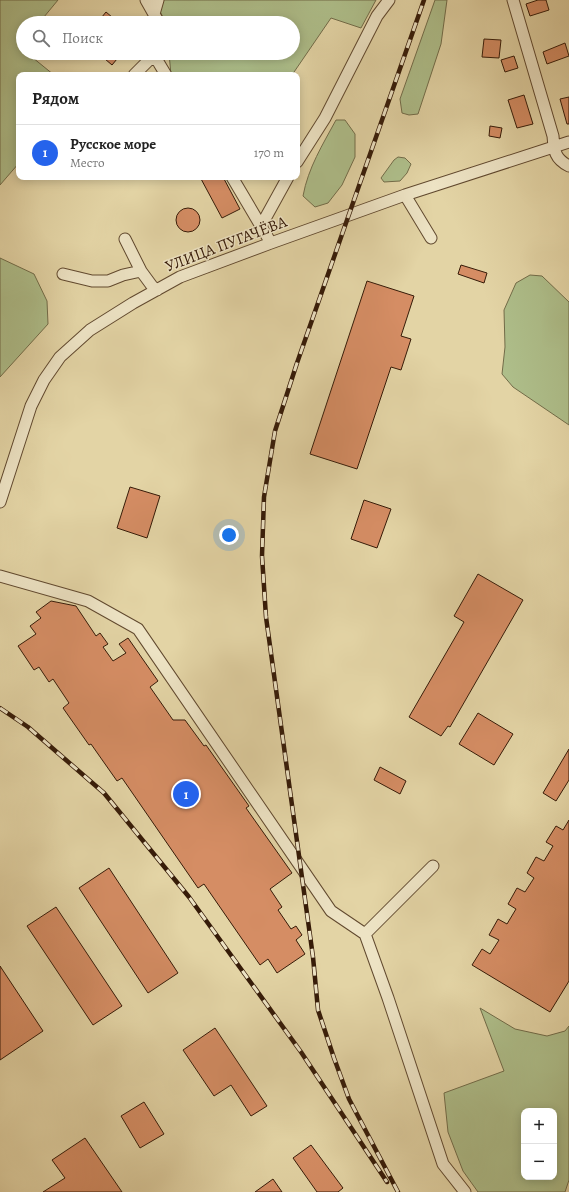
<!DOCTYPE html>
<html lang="ru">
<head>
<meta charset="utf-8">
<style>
	body { margin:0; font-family:Alegreya,serif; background:#f2f2f2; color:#222 }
	.controls { position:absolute; right:12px; bottom:12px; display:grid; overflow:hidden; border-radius:8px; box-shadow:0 2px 10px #0003 }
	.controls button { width:36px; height:36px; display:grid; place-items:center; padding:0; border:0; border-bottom:1px solid #e0e0e0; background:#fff; color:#222; font:20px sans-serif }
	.you { position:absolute; left:229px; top:535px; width:14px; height:14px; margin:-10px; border:3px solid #fff; border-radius:50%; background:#1a73e8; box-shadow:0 0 0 6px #1a73e833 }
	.badge { display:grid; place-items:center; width:26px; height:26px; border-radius:50%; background:#2563eb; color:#fff; font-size:13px; font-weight:700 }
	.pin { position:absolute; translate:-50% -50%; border:2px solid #fff; box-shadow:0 1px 4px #0006 }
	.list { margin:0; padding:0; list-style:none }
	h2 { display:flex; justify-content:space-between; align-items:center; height:52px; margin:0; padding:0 16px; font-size:17px }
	h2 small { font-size:13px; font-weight:400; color:#767676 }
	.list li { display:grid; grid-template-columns:26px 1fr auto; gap:12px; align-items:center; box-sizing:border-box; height:56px; padding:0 16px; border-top:1px solid #e0e0e0 }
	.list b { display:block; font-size:15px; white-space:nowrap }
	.list p { margin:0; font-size:13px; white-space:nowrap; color:#767676 }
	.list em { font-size:13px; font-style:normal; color:#767676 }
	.icon { flex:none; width:22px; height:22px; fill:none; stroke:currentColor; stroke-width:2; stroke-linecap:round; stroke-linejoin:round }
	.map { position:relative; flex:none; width:569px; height:1192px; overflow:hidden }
	.search { position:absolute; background:#fff; box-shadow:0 2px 10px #0003; left:16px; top:16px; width:284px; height:44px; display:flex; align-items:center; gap:10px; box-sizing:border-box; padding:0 14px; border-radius:22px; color:#767676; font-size:15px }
	.panel { position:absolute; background:#fff; box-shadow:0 2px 10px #0003; left:16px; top:72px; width:284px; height:108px; border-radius:8px }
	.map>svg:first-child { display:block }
</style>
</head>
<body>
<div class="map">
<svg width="569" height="1192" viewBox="0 0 569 1192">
	<rect width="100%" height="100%" fill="#e3d4a5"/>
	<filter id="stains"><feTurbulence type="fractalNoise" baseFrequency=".005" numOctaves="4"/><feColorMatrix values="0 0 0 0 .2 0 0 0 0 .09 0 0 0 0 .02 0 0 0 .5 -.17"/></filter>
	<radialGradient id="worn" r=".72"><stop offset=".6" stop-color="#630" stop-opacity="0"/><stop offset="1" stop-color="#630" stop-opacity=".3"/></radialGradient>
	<path fill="#aebe8a" stroke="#726c49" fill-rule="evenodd" d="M 0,0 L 58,0 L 39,23 L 23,23 L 23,43 L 20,47 L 23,50 L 23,53 L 27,53 L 54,75 L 19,75 L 19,163 L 0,185 Z
		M 154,0 L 376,0 L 361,28 L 331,18 L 292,75 L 171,75 L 169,53 L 293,53 L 293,23 L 166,23 Z
		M 435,0 L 447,0 L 441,44 L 418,114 L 409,115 L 402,113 L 400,99 Z
		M 336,120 L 345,120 L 355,134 L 355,157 L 342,185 L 328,203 L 315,207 L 303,196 C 308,168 323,144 336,120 Z
		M 398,157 L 405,158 L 411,164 L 407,173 L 400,181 L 384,182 L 381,178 L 394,160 Z
		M 0,258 L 34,274 L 47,301 L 48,324 L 0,377 Z
		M 530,275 L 542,276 L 569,302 L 569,425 L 513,387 L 502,374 L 505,347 L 504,310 L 516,283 Z
		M 480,1008 L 515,1029 L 547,1036 L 565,1031 L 569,1026 L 569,1180 L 565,1192 L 478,1192 L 463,1171 L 448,1132 L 444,1093 L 504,1071 ZM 524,1111 L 554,1111 L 554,1177 L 524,1177 Z"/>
	<path fill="#d58d64" stroke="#361b08" d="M 538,0 L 546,0 L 549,10 L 530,16 L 526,4 Z
		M 106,12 L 119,23 L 97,23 Z
		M 484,39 L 501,40 L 499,58 L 482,57 Z
		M 565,43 L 569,56 L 547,64 L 543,52 Z
		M 98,53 L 122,53 L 112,65 Z
		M 514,56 L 518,68 L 505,72 L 501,60 Z
		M 524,95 L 533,124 L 517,128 L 508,100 Z
		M 569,97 L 569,124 L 567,124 L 560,99 Z
		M 490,126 L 502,128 L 500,138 L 489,136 Z
		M 200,177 L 223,177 L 240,209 L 222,218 Z
		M176 220a12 12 0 1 1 24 0a12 12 0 1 1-24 0Z
		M 461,265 L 487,273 L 484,283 L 458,274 Z
		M 367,281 L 414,296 L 401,336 L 411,339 L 401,370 L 391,367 L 357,469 L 310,454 Z
		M 130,487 L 160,496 L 147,538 L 117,528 Z
		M 364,500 L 391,509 L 377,548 L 351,539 Z
		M 478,574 L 523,600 L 450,727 L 448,726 L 441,736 L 409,717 L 464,622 L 454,616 Z
		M 51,601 L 76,606 L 96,636 L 100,633 L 108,644 L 103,647 L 113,661 L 126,653 L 119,644 L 128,638 L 158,681 L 150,687 L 173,720 L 185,720 L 204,746 L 206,745 L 249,806 L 246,808 L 292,873 L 270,889 L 282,907 L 278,910 L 291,929 L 296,926 L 302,935 L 296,940 L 305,954 L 277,973 L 268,959 L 260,965 L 204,884 L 198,888 L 122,778 L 117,781 L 91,744 L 89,745 L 63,708 L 69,703 L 53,679 L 49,682 L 39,667 L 34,670 L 18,646 L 36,634 L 30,626 L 41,618 L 36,612 Z
		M 478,713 L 513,734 L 494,765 L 459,744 Z
		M 569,749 L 569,780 L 556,801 L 543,793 Z
		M 380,767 L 406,781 L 400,794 L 374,780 Z
		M 569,820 L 569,981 L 550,1012 L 472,965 L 482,949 L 490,954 L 499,940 L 489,935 L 498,919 L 507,924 L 516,909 L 508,904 L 517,888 L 525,892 L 534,878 L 527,873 L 536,857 L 544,861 L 553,846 L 546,842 L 556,826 L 563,830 Z
		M 109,868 L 178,973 L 148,993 L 79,888 Z
		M 56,907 L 122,1006 L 93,1025 L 27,926 Z
		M 0,966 L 43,1031 L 0,1060 Z
		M 215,1028 L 267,1106 L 251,1116 L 231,1085 L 214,1096 L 183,1050 Z
		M 144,1102 L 164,1134 L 140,1148 L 121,1116 Z
		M 85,1138 L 122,1192 L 43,1192 L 65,1178 L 52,1160 Z
		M 311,1145 L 343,1188 L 338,1192 L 317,1192 L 293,1158 Z
		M 273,1179 L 282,1192 L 255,1192 Z"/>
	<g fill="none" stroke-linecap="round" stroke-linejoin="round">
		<g stroke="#61492f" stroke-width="13">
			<path id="minor" d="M 146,0 L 159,23
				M 513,0 L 553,136 C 554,151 555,159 569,166
				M 154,14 L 158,0
				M 134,75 L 150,59 L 157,60 L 166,75
				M 297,162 L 325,118 L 377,16 L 389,0
				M 232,177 L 271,243
				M 405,195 L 431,238
				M 261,226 L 288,177
				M 125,239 L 141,271
				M 63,274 L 92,281 L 108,281 L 123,275 L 141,271 L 152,286 L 157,290
				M 0,502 L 31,406 L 44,380 L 60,357 L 90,330 L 133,303 L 180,277 L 271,243 L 405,195 L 569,142
				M 0,576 L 88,601 L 138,629 L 331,911 L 365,934 L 433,866
				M 365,934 L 388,998 L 443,1164 L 465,1192"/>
		</g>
		<use href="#minor" stroke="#ede3c4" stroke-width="11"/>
		<g stroke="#361b08" stroke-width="4.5">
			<path id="rail" d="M 0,708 L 28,727 L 104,793 L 189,897 L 301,1052 L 387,1182
				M 398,1192 L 349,1099 L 334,1058 L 318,1010 L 313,957 L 266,617 L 262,556 L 264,497 L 275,431 L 297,363 L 424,0"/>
		</g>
		<use href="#rail" stroke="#ede3c4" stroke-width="3" stroke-dasharray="9" stroke-linecap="butt"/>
	</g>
	<g text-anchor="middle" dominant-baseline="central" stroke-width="3" stroke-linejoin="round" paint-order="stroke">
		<g font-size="16" fill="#361b08" stroke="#ede3c4">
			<text transform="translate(226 244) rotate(-21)">УЛИЦА ПУГАЧЁВА</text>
		</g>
	</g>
	<rect width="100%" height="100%" filter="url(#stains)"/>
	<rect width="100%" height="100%" fill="url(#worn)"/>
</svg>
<div class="controls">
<button>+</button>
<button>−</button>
</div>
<div class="you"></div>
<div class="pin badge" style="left:186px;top:794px">1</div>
<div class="search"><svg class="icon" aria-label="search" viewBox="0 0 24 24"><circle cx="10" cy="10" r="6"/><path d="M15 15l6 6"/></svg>Поиск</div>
<section class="panel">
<h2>Рядом<small></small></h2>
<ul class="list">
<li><span class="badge">1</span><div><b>Русское море</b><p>Место</p></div><em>170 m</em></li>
</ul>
</section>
</div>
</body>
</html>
